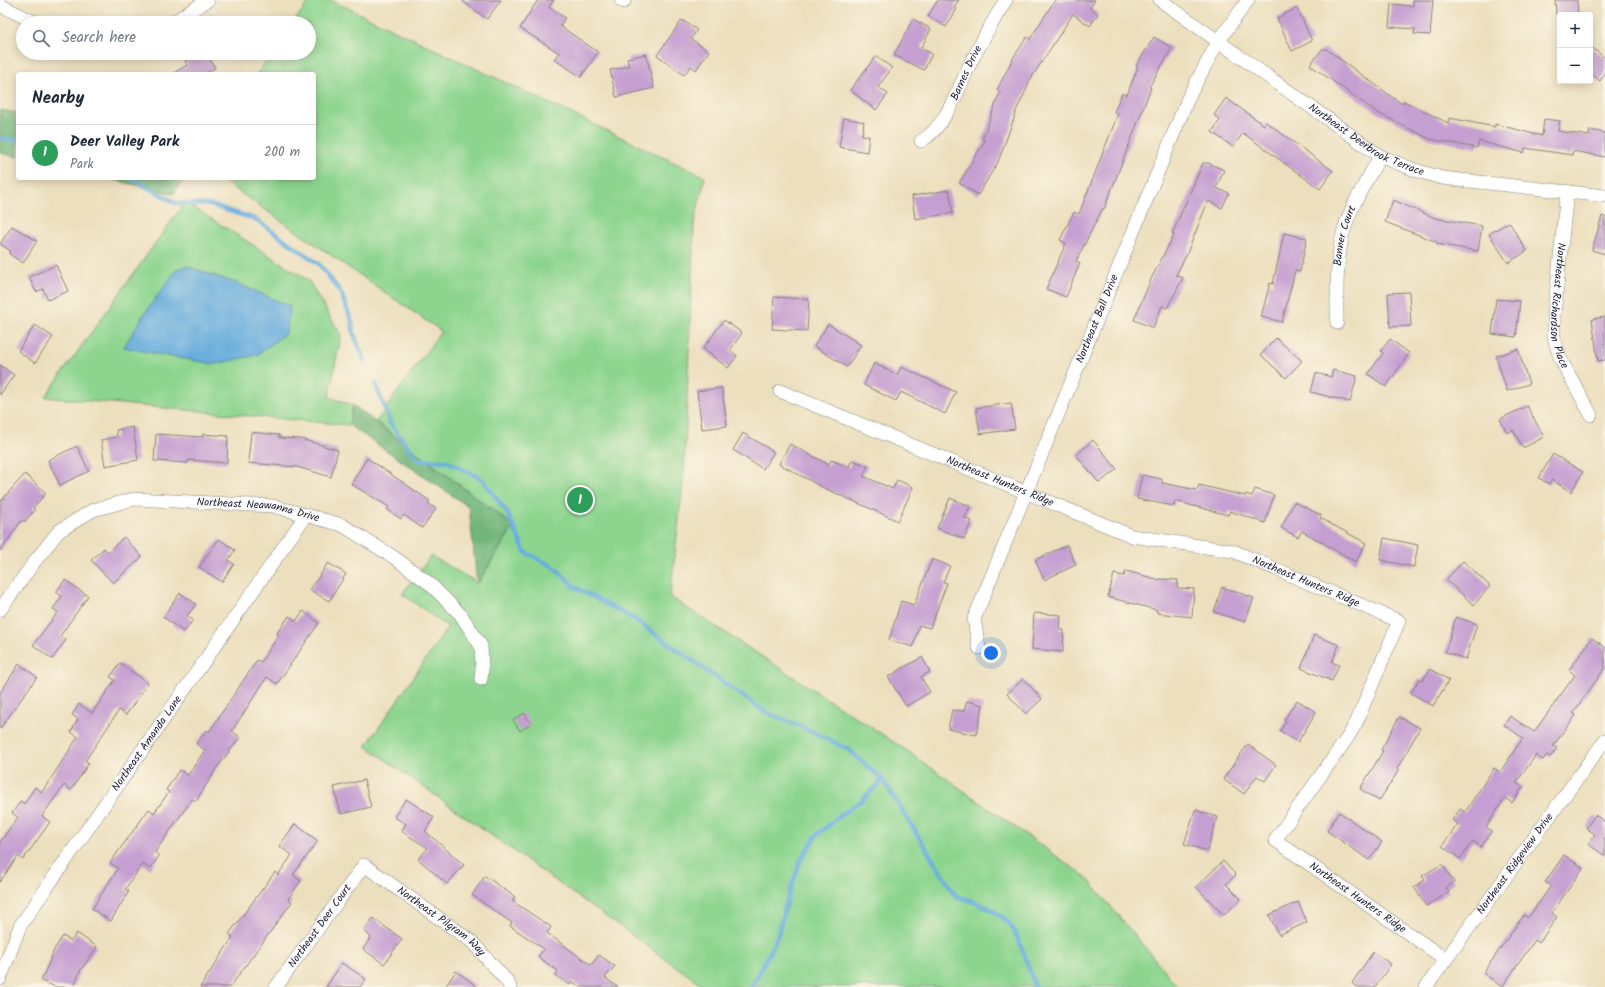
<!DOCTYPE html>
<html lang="en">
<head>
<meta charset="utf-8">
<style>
	body { margin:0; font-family:Kalam,sans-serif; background:#f6f6f7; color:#1f2937 }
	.controls { position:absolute; right:12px; top:12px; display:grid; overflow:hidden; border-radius:4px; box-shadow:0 2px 10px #0003 }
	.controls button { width:36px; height:36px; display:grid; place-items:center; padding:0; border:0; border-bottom:1px solid #e0e1e3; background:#fff; color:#1f2937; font:20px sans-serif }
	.you { position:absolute; left:991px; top:653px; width:14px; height:14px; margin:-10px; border:3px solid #fff; border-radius:50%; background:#1a73e8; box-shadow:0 0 0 6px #1a73e833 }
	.badge { display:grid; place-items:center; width:26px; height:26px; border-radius:50%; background:#7c3aed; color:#fff; font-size:13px; font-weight:700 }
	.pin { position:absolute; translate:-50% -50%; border:2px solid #fff; box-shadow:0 1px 4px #0006 }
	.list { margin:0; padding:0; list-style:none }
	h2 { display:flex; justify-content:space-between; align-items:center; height:52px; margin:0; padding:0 16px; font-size:17px }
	h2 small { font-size:13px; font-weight:400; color:#747a83 }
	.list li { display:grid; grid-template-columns:26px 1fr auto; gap:12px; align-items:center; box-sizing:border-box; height:56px; padding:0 16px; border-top:1px solid #e0e1e3 }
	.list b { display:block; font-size:15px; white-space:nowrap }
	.list p { margin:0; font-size:13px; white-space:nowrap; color:#747a83 }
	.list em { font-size:13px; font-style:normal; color:#747a83 }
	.icon { flex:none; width:22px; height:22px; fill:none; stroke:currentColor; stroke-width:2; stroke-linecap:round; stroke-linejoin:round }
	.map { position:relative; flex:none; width:1605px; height:987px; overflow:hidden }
	.search { position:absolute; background:#fff; box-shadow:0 2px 10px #0003; left:16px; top:16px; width:300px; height:44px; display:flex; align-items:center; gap:10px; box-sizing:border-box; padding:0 14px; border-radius:22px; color:#747a83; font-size:15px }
	.panel { position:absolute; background:#fff; box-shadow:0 2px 10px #0003; left:16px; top:72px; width:300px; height:108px; border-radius:4px }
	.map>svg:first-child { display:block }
</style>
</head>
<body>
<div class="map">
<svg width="1605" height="987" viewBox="0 0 1605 987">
	<rect width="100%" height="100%" fill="#fcf5e5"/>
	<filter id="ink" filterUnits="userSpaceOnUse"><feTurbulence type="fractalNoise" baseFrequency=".025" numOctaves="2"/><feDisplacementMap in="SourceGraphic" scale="8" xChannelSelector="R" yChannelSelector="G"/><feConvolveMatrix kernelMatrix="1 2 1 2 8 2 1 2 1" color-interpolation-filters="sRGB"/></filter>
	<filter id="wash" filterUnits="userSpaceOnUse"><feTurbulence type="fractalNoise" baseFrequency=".012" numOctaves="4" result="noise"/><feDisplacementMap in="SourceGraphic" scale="16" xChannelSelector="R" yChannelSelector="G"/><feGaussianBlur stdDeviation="0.9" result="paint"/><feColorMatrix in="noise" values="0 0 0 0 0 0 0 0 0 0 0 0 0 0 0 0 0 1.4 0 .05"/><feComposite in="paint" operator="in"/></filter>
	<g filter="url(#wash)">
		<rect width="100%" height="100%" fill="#ecdfbd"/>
		<path fill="#8dd58f" stroke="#587c65" d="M 310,0 L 331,0 L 705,177 L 694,224 L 684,474 L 670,597 L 903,748 L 1086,877 L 1178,987 L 705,987 L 366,746 L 448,627 L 402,594 L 431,556 L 478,583 L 514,526 L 376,422 L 441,331 L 219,178 L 314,178 L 314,74 L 257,74 L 272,53 L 309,53 L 309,23 L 293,23 Z
			M 185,202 L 308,280 L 341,335 L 329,397 L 353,405 L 349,425 L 45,397 Z"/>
		<path fill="#72b67a" stroke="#4a6c5a" d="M 0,110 L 18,113 L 18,157 L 0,153 Z
			M 106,178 L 185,178 L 173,194 Z
			M 353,405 L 514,526 L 477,583 L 469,507 L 349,425 Z"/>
		<path fill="#67addd" stroke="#44688c" d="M 186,266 L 236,283 L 290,306 L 286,333 L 257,355 L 215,364 L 162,355 L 124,347 L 144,314 L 177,269 Z"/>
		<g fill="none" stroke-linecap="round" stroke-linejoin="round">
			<path stroke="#67addd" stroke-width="4.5" d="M 0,138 L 18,141
				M 131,178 L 176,203 L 210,205 L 255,219 L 319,264 L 340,291 L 352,322 L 354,334 L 365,362
				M 376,384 L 390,423 L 418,460 L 447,461 L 482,479 L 507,512 L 525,552 L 554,567 L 575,587 L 634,619 L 765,712 L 798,725 L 848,749 L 883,780 L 956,896 C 974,901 994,908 1008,922 C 1018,931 1030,972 1035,987
				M 752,987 L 777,937 L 788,897 L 801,859 L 817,835 L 841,815 L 862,800 L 883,780"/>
		</g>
		<g id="blocks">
			<path fill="#c59fd1" d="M 461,0 L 501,0 L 487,19 Z
				M 538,0 L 554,0 L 549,7 L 565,18 L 560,26 L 598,52 L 581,77 L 554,59 L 559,53 L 520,28 Z
				M 938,0 L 959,0 L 954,7 L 957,9 L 946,27 L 928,16 Z
				M 1055,0 L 1095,0 L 1090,8 L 1098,14 L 1090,26 L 1073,14 L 1028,83 L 1029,84 L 1015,113 L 1016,113 L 998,162 L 978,195 L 959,183 L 985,141 L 982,140 L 1000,92 L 997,90 L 1013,58 L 1027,37 L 1030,39 Z
				M 1413,0 L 1433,0 L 1430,35 L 1414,34 L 1415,29 L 1389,27 L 1391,4 L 1413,6 Z
				M 1555,0 L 1577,0 L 1578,15 L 1556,15 Z
				M 1297,8 L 1312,41 L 1292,51 L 1277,18 Z
				M 913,19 L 931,29 L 921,48 L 932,54 L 924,70 L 894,55 Z
				M 682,20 L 697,30 L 691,39 L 709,51 L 696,70 L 691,66 L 684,75 L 657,55 Z
				M 1154,37 L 1172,48 L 1149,87 L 1151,88 L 1104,209 L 1103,208 L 1076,261 L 1080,263 L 1066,297 L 1046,289 L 1066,243 L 1060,240 L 1074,212 L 1079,214 L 1118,114 L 1114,112 L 1122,93 L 1127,95 L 1138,67 L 1136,66 Z
				M 1590,46 L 1605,58 L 1605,74 L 1600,81 L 1590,73 Z
				M 1322,49 L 1326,49 L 1402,104 L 1404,101 L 1448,123 L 1449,118 L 1495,127 L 1495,124 L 1542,136 L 1544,119 L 1560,121 L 1558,131 L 1589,136 L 1590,130 L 1605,133 L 1605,157 L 1573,151 L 1572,155 L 1525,148 L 1524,153 L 1479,141 L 1477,148 L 1430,139 L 1378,113 L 1310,65 Z
				M 199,53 L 206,53 L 215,68 L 204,74 L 172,74 L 187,65 L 185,61 Z
				M 646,54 L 654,88 L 616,97 L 610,70 L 629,66 L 627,58 Z
				M 876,56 L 892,68 L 878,87 L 888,94 L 876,110 L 850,90 Z
				M 1226,98 L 1264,125 L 1266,122 L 1333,171 L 1320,189 L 1243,133 L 1233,147 L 1212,132 L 1220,120 L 1214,115 Z
				M 844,118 L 864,122 L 862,135 L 869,136 L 867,152 L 839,147 Z
				M 1203,163 L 1208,163 L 1224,170 L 1216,188 L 1229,193 L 1222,208 L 1208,201 L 1186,256 L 1176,275 L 1183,278 L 1167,308 L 1162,306 L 1153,328 L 1134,320 L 1152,277 L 1174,235 L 1172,234 Z
				M 949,190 L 953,213 L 915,219 L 912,196 Z
				M 1393,200 L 1435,218 L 1482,226 L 1478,251 L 1437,244 L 1437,242 L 1385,222 Z
				M 1602,216 L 1605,217 L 1605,254 L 1592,250 Z
				M 1509,222 L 1527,251 L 1508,263 L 1489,234 Z
				M 12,226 L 37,241 L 23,263 L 9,254 L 11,251 L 0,244 Z
				M 1284,233 L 1307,238 L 1300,272 L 1295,271 L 1282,322 L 1261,317 L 1270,283 L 1273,284 Z
				M 56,265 L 68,291 L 48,300 L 43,289 L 36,292 L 29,277 Z
				M 1409,292 L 1411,326 L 1390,327 L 1388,293 Z
				M 774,297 L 809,299 L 807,331 L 772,329 Z
				M 1496,299 L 1520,301 L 1516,337 L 1492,334 Z
				M 1605,317 L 1605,360 L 1598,361 L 1592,319 Z
				M 724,320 L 742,333 L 730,350 L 737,356 L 728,368 L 703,349 Z
				M 828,324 L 861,345 L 847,367 L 814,346 Z
				M 35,325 L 53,337 L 35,363 L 18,351 Z
				M 1276,338 L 1302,361 L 1286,378 L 1261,355 Z
				M 1390,339 L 1409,353 L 1386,387 L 1368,374 L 1383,353 L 1381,351 Z
				M 1518,349 L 1529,384 L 1507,391 L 1496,356 Z
				M 874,363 L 897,375 L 901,367 L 956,392 L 945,414 L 901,392 L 896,401 L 864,385 Z
				M 0,365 L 14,375 L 0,395 Z
				M 1333,370 L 1357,376 L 1350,402 L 1311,392 L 1316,373 L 1331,377 Z
				M 722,388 L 727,426 L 702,429 L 697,391 Z
				M 1011,403 L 1015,429 L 980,434 L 976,408 Z
				M 1527,406 L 1544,437 L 1523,448 L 1513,430 L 1507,433 L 1500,419 Z
				M 133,427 L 138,460 L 105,466 L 101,440 L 117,437 L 116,430 Z
				M 251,432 L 279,435 L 279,438 L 301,439 L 338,450 L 331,477 L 297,467 L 248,463 Z
				M 743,433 L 774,452 L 763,469 L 733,450 Z
				M 156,434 L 203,437 L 203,434 L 228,436 L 227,463 L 188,460 L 188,463 L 154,461 Z
				M 1093,440 L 1117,469 L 1099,483 L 1076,455 Z
				M 790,444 L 829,465 L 831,460 L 849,467 L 852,460 L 868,466 L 863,476 L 893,489 L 897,480 L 913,487 L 898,521 L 824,488 L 779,464 Z
				M 77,446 L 89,471 L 60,485 L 48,460 Z
				M 1553,454 L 1583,472 L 1571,492 L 1552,480 L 1549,484 L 1539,478 Z
				M 367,458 L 430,501 L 428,503 L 436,509 L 422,528 L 404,515 L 401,519 L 387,509 L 389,507 L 351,484 Z
				M 25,474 L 46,493 L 33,508 L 35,510 L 24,522 L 22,520 L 0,551 L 0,502 Z
				M 1142,475 L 1162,479 L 1162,483 L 1197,490 L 1199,485 L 1245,496 L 1246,494 L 1252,496 L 1255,489 L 1274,495 L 1265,523 L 1230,511 L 1228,515 L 1175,501 L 1174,506 L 1137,499 Z
				M 950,498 L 970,506 L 965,518 L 972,521 L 964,539 L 937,528 Z
				M 1294,502 L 1321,515 L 1320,518 L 1366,543 L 1356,562 L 1302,531 L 1298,537 L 1281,528 Z
				M 124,537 L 142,557 L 113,583 L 91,560 L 104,548 L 108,552 Z
				M 1384,538 L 1418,545 L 1414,567 L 1380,560 Z
				M 219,539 L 235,550 L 228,560 L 234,564 L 222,582 L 199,567 Z
				M 1067,545 L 1076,565 L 1044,580 L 1035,560 Z
				M 932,559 L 950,566 L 943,582 L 947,583 L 930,628 L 919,625 L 913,647 L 889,640 L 901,601 L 914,605 Z
				M 1463,561 L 1490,586 L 1474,605 L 1446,580 Z
				M 328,563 L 346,574 L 329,601 L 310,590 Z
				M 1126,571 L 1160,580 L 1160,579 L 1178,580 L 1177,588 L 1194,589 L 1192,617 L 1157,613 L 1157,610 L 1108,597 L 1114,574 L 1124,576 Z
				M 65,580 L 88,596 L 60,636 L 66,640 L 52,659 L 33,645 L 58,612 L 53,609 L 62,596 L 56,592 Z
				M 1222,587 L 1254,598 L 1245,622 L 1214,612 Z
				M 180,593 L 196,604 L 187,616 L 193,620 L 184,632 L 163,617 Z
				M 303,611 L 319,623 L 277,684 L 267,677 L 232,731 L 240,737 L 216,769 L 196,801 L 192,799 L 155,852 L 159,856 L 150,869 L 143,864 L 125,889 L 129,891 L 111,921 L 92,909 L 118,868 L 110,863 L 149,809 L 154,813 L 169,792 L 166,790 L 179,770 L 188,775 L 205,750 L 196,744 L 207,730 L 209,732 L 257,660 L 261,662 L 279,635 L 277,633 L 289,616 L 296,621 Z
				M 1034,613 L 1061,615 L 1060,630 L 1064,630 L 1063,652 L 1032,649 Z
				M 1456,617 L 1477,624 L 1466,659 L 1445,652 Z
				M 1314,635 L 1339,645 L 1332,662 L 1339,665 L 1332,681 L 1301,668 Z
				M 1592,638 L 1605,647 L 1605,668 L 1573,713 L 1576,715 L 1553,746 L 1557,748 L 1550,757 L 1547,755 L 1543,760 L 1536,755 L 1516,783 L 1523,787 L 1512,803 L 1505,798 L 1486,827 L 1492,831 L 1481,847 L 1473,841 L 1460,859 L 1442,846 L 1458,824 L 1452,820 L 1460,809 L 1465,812 L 1494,768 L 1500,772 L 1523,738 L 1504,725 L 1510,716 L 1534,732 L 1575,675 L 1569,670 Z
				M 922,657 L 930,672 L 921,677 L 930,692 L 906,706 L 888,677 Z
				M 120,663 L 148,683 L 126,715 L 119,710 L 85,761 L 89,763 L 71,790 L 64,785 L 42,816 L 50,822 L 23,860 L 18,856 L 0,882 L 0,842 L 18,817 L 12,813 L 21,801 L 24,804 L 35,787 L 42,792 L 78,737 L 71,732 L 78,719 L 72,715 L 79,704 L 92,713 L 115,680 L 110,677 Z
				M 19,664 L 37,677 L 0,729 L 0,693 Z
				M 1430,669 L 1449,680 L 1433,706 L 1411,693 L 1419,679 L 1422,681 Z
				M 1023,679 L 1042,699 L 1026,714 L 1007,694 Z
				M 1297,700 L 1316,712 L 1298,742 L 1280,731 L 1286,721 L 1284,720 Z
				M 967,701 L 983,705 L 976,735 L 948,729 L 952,710 L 964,711 Z
				M 524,713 L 531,724 L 520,731 L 513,720 Z
				M 1399,717 L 1420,728 L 1397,769 L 1399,770 L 1379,801 L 1360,789 L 1383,751 L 1381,750 Z
				M 1248,744 L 1276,765 L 1265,781 L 1257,776 L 1244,794 L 1223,779 Z
				M 364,780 L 371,807 L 341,814 L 334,787 Z
				M 406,799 L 434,817 L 425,831 L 464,865 L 447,884 L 418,859 L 428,848 L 401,831 L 406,824 L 394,817 Z
				M 1195,810 L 1217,817 L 1207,851 L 1184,844 Z
				M 1339,812 L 1382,842 L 1369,860 L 1327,831 Z
				M 1595,815 L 1604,821 L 1605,819 L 1605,856 L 1588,844 L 1595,834 L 1586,828 Z
				M 295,824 L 318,841 L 293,875 L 301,881 L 288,899 L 292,902 L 230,987 L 200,987 L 233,937 L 229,934 L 275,872 L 278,875 L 292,855 L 279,846 Z
				M 1564,855 L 1583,868 L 1552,913 L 1557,917 L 1539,943 L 1535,940 L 1502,987 L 1483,973 L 1524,915 L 1528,918 L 1551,886 L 1545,882 Z
				M 1223,861 L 1236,875 L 1226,884 L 1241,899 L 1224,915 L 1196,887 Z
				M 1442,864 L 1454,882 L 1446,888 L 1449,892 L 1426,906 L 1414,887 L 1425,880 L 1422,876 Z
				M 485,876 L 515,897 L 512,901 L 551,927 L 547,933 L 591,965 L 599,955 L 615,966 L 605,978 L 618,987 L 580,987 L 572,981 L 570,985 L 555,975 L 558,971 L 538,957 L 544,949 L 510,926 L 512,923 L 472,895 Z
				M 1298,902 L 1307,922 L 1279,935 L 1269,915 Z
				M 373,918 L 402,939 L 384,964 L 363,949 L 371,937 L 364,931 Z
				M 77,933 L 97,947 L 80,971 L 74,987 L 56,987 L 41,981 L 55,948 L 63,936 L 71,941 Z
				M 1373,952 L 1391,964 L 1375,987 L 1358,987 L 1352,983 Z
				M 342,963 L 366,979 L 360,987 L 326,987 Z
				M 456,971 L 478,987 L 445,987 Z"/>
		</g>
	</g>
	<g filter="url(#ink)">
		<use href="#blocks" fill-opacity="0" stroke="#87807c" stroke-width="1"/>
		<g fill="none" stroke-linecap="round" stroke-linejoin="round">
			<g stroke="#87807c" stroke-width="14">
				<g id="minor">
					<path d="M 621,0 L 624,2"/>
					<path id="s1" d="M 1160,0 L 1380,156 L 1415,170 L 1442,178 L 1605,196"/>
					<path d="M 0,5 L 32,21 L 41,23"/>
					<path d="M 172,23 L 208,0"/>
					<path id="s2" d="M 921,141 C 946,127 959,87 971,62 C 982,41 993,20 1006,0"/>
					<path id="s3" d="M 1567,191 L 1554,315 L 1554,338 L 1561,360 L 1591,415"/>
					<path id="s4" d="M 1337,323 C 1337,296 1336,269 1341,243 C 1346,212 1366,183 1380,156"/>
					<path id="s5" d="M 780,391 L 1132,536 L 1233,551 L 1399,621 L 1356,723 L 1348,737 L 1275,840 L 1445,959"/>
					<path id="s6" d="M 0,610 L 35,561 L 59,531 L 93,510 L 134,499 L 273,506 L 342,525 L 392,556 L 429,583 L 461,615 L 481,646 L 482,669 L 481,679"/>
					<path id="s7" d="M 979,648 L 974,619 L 1189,96 L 1218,42 L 1248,0"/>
					<path id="s8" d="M 0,979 L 20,926 L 306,515"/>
					<path id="s9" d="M 276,987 L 364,865 L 471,941 L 507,981 L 510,987"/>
					<path id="s10" d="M 1426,987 L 1605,740"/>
				</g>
			</g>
			<use href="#minor" stroke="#fff" stroke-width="13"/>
		</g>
	</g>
	<g text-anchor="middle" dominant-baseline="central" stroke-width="3" stroke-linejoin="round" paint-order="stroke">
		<g font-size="11" fill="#22223b" stroke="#fcf5e5">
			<text stroke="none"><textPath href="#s2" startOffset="83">Barnes Drive</textPath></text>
			<text stroke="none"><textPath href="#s1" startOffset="250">Northeast Deerbrook Terrace</textPath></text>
			<text stroke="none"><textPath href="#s4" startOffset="88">Banner Court</textPath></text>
			<text stroke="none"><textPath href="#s3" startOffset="116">Northeast Richardson Place</textPath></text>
			<text stroke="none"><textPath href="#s7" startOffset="354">Northeast Ball Drive</textPath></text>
			<text stroke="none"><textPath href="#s5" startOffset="238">Northeast Hunters Ridge</textPath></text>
			<text stroke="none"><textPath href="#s6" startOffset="306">Northeast Neawanna Drive</textPath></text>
			<text stroke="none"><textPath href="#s5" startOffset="562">Northeast Hunters Ridge</textPath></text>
			<text stroke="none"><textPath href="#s8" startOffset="279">Northeast Amanda Lane</textPath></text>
			<text stroke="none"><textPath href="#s10" startOffset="152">Northeast Ridgeview Drive</textPath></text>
			<text stroke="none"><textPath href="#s5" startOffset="1017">Northeast Hunters Ridge</textPath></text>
			<text stroke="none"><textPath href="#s9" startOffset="246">Northeast Pilgram Way</textPath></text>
			<text stroke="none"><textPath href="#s9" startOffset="75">Northeast Deer Court</textPath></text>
		</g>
	</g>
</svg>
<div class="controls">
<button>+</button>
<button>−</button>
</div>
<div class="you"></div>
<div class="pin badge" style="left:580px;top:500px;background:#2e9e5b">1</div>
<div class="search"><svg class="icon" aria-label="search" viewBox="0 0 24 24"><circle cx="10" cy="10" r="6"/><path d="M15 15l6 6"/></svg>Search here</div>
<section class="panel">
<h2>Nearby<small></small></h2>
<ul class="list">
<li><span class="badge" style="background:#2e9e5b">1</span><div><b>Deer Valley Park</b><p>Park</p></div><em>200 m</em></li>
</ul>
</section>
</div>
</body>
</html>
